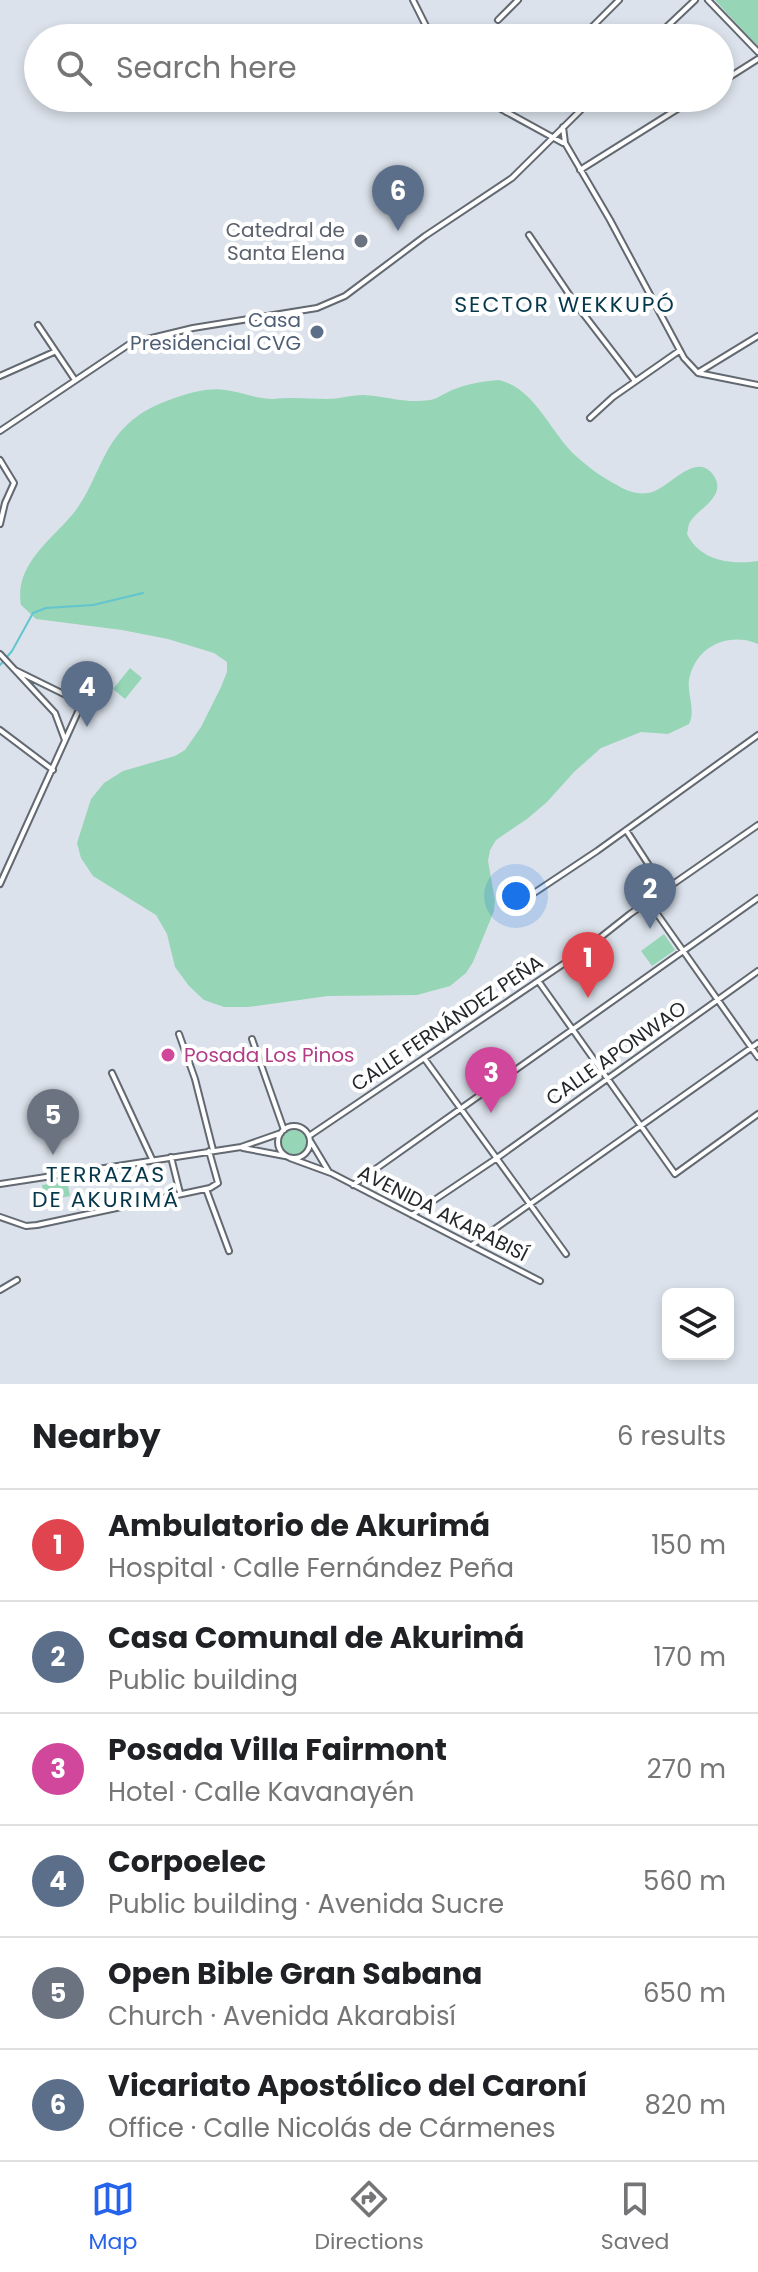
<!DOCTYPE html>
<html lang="en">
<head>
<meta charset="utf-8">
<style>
	body { margin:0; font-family:Poppins,sans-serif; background:#f2f2f2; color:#202124 }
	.controls { position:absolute; right:24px; bottom:24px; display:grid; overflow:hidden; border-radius:12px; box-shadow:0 4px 12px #0003 }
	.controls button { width:72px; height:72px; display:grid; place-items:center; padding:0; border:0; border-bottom:2px solid #e0e0e0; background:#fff; color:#202124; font:40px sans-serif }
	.you { position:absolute; left:516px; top:896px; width:28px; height:28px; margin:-20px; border:6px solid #fff; border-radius:50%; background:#1a73e8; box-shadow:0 0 0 12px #1a73e833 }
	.badge { display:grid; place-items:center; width:52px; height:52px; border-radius:50%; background:#2563eb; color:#fff; font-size:26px; font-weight:700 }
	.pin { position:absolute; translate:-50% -66px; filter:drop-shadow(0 2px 4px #0008) }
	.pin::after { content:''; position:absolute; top:42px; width:28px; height:24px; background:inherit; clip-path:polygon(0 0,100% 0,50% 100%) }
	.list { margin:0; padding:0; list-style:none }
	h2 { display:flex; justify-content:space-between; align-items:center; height:104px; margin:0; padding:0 32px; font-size:34px }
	h2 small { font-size:26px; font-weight:400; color:#757577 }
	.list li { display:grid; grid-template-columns:52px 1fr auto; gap:24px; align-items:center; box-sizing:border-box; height:112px; padding:0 32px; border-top:2px solid #e0e0e0 }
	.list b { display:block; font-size:30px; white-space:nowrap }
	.list p { margin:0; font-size:26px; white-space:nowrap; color:#757577 }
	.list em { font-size:26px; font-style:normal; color:#757577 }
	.icon { flex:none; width:44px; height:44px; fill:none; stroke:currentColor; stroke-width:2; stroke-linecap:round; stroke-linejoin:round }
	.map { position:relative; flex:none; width:758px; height:1384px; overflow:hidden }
	.search { position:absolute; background:#fff; box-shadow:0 4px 12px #0003; left:24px; right:24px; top:24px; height:88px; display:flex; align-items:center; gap:20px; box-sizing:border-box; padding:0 28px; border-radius:44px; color:#757577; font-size:30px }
	.sheet { height:776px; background:#fff }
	nav { display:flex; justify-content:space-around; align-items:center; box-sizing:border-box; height:112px; border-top:2px solid #e0e0e0; background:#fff; font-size:22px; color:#757577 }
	nav a { display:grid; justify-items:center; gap:4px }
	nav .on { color:#2563eb }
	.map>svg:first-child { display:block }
</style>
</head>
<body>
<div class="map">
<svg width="758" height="1384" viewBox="0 0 758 1384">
	<rect width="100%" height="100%" fill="#dbe2eb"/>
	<path fill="#96d5b6" d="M 715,0 L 758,0 L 758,47 Z
		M 499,380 C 536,389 550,433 577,457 C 588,467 603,478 617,485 C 626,491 641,496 652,492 C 669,487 694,454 711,472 C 731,495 698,508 690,522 C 688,525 688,531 687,534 C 700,561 731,565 758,561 L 758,644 C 728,631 695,647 689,680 C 687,695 696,710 689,724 L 668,734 L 641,732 L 601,748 L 574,772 L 547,802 L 527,819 L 496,840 L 490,850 L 488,861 L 495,900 L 494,911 L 473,962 L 466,973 L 450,986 L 417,995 L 328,996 L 248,1007 L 224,1007 L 204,1000 L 189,986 L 175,967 L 167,934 L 156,915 L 93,876 L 81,858 L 77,843 L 91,799 L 104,783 L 123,771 L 175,756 L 185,750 L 201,727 L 221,687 L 227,672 L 227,662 L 214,653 L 168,639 L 122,630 L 36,619 L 21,605 C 14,566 49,542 72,515 C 99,483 100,442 139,415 C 158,402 202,386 225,390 C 241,392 257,399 273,399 C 291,397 309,399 327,399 C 339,399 351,395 363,395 C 385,396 407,404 430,400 C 437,399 445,393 452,390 C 467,384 483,381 499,380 Z
		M 130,668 L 142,678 L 125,699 L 113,689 Z
		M 664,934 L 675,950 L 652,966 L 641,951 Z
		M281 1143a13 13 0 1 1 26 0a13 13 0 1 1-26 0Z
		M 67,1181 L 70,1196 L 44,1201 L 42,1185 Z"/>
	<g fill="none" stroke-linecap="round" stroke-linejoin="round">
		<path stroke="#62c5cf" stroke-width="2" d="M 0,665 L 12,651 L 33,613 L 46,608 L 93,605 L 143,593"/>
		<g stroke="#636971" stroke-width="8">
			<path id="minor" d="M 413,0 L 432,38
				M 708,0 L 758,52
				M 498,20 L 518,0
				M 581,38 L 619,0
				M 655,38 L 695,0
				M 720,83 L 758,59
				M 481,98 L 563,143
				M 506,112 L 520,98
				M 563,127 L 565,143 L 610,220 L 684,358 L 698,373 L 758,385
				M 580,170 L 695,98
				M 529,235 L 575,303 L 635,381
				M 38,325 L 75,380
				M 699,372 L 758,336
				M 0,376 L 54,352
				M 590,418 L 613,397 L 679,351
				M 0,431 L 131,343 L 193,328 L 317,308 L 345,296 L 425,236 L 512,178 L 593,98
				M 0,460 L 14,483 L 5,503 L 0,524
				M 0,654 L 55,713 L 65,740
				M 0,730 L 53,770
				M 626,830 L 665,890
				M 0,884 L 82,703 L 15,670
				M 525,899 L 597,851 L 758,735
				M 648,901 L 758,1057
				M 539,982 L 675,1174 L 758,1114
				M 179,1034 L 195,1079 L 213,1150
				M 252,1039 L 284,1130
				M 424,1058 L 566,1254
				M 112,1073 L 152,1159
				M278 1142a16 16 0 1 1 32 0a16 16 0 1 1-32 0Z
				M 309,1136 L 587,948 L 630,914 L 758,825
				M 311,1142 L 329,1172
				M 243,1148 L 285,1156
				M 171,1157 L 180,1193
				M 290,1158 L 331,1173 L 540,1281
				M 0,1184 L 241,1147 L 281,1133
				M 353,1185 L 758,898
				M 206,1189 L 229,1251
				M 412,1215 L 497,1158 L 758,971
				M 0,1217 L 26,1226 L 37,1225 L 210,1188 L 218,1183 L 209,1151
				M 472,1245 L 758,1043
				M 0,1290 L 17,1280"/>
		</g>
		<use href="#minor" stroke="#fff" stroke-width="4"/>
	</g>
	<circle fill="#6b7280" stroke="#fff" stroke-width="3" cx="361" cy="241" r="8"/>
	<circle fill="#5c6f8a" stroke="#fff" stroke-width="3" cx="317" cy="332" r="8"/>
	<circle fill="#d1479c" stroke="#fff" stroke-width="3" cx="168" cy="1055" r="8"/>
	<g text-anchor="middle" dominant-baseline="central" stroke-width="8" stroke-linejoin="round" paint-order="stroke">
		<g font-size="20" fill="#5b616d" stroke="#fff" text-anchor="end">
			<text x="345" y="230">Catedral de<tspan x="345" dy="23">Santa Elena</tspan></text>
		</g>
		<g font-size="20" fill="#4e5e75" stroke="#fff" text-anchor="end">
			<text x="301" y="320">Casa<tspan x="301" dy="23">Presidencial CVG</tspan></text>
		</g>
		<g font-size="20" fill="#25282b" stroke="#fff">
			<text transform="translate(447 1023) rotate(-34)">CALLE FERNÁNDEZ PEÑA</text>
			<text transform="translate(616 1053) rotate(-35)">CALLE APONWAO</text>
			<text transform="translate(443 1213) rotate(27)">AVENIDA AKARABISÍ</text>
		</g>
		<g font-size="20" fill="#b23c85" stroke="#fff" text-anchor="start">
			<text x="184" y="1055">Posada Los Pinos</text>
		</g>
		<g font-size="22" letter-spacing="2" fill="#06384c" stroke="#fff">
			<text x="565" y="304">SECTOR WEKKUPÓ</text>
			<text x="106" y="1174">TERRAZAS<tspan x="106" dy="25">DE AKURIMÁ</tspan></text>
		</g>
	</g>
</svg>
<div class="controls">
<button><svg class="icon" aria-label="layers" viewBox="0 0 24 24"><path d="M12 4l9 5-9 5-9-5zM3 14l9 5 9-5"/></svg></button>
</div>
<div class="you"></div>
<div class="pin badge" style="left:588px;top:998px;background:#e0444e">1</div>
<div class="pin badge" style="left:650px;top:929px;background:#5c6f8a">2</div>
<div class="pin badge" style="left:491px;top:1113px;background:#d1479c">3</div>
<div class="pin badge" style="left:87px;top:727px;background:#5c6f8a">4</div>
<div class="pin badge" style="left:53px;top:1155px;background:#6b7280">5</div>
<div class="pin badge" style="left:398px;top:231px;background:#5c6f8a">6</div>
<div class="search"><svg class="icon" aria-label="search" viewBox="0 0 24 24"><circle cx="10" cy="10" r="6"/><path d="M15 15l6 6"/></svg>Search here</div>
</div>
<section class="sheet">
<h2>Nearby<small>6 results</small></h2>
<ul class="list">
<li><span class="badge" style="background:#e0444e">1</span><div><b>Ambulatorio de Akurimá</b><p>Hospital · Calle Fernández Peña</p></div><em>150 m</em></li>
<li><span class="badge" style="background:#5c6f8a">2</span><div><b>Casa Comunal de Akurimá</b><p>Public building</p></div><em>170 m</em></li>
<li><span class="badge" style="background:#d1479c">3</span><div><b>Posada Villa Fairmont</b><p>Hotel · Calle Kavanayén</p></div><em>270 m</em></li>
<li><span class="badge" style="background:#5c6f8a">4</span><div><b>Corpoelec</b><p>Public building · Avenida Sucre</p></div><em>560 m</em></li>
<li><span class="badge" style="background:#6b7280">5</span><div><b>Open Bible Gran Sabana</b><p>Church · Avenida Akarabisí</p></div><em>650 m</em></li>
<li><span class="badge" style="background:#5c6f8a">6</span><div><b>Vicariato Apostólico del Caroní</b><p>Office · Calle Nicolás de Cármenes</p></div><em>820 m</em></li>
</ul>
</section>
<nav>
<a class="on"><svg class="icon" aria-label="map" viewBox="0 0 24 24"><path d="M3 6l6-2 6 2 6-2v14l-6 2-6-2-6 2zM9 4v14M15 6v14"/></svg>Map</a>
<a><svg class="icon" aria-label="directions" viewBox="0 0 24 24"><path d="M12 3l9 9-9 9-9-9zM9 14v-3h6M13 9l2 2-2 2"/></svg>Directions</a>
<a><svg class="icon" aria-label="saved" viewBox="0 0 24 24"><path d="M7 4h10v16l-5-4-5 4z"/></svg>Saved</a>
</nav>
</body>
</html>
